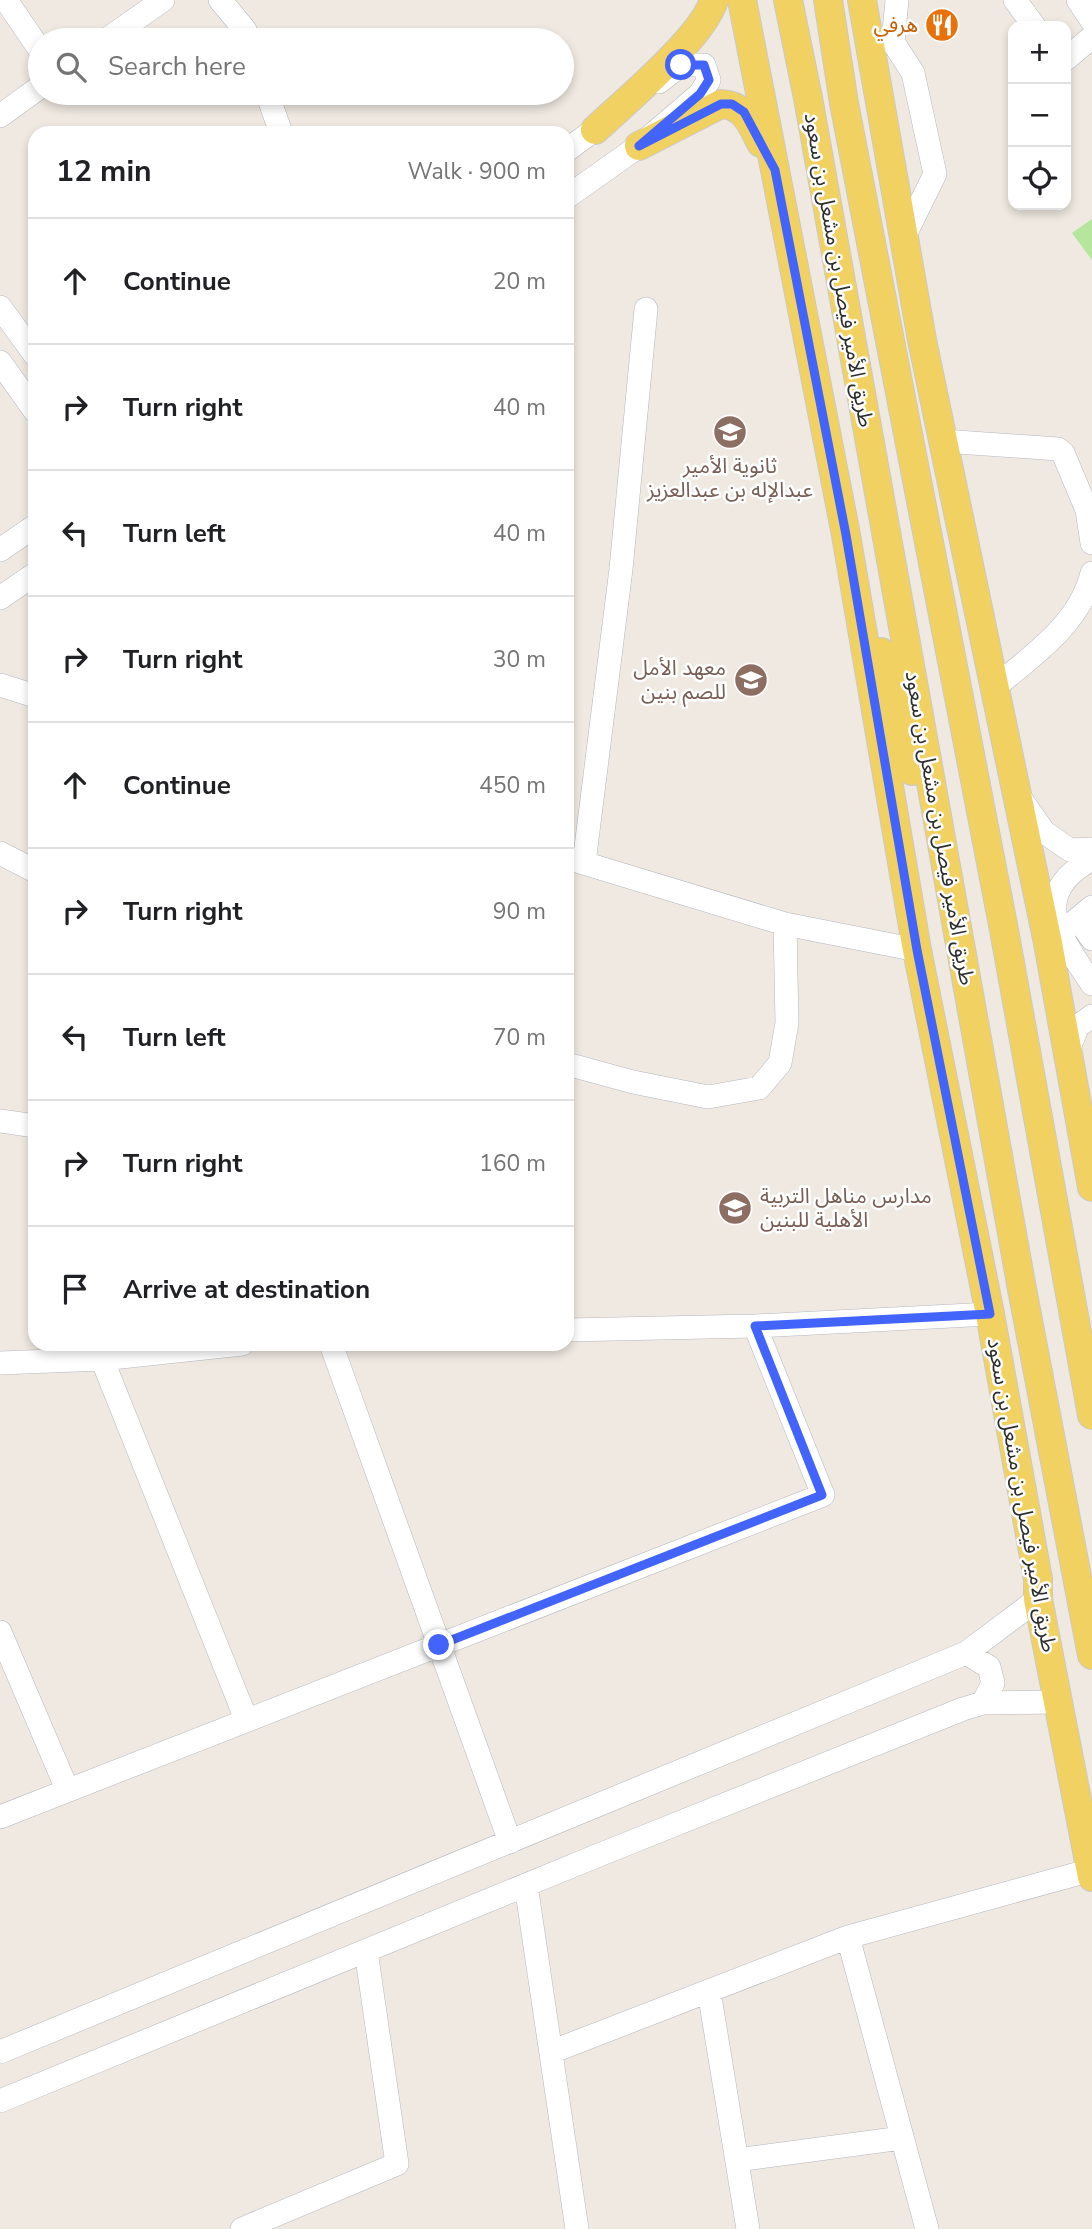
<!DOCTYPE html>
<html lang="en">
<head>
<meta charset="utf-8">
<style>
	body { margin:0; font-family:"Nunito Sans","Noto Sans Arabic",sans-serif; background:#f6f6f6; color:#202124 }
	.controls { position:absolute; right:21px; top:21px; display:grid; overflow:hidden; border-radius:14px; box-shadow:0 4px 10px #0003 }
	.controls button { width:63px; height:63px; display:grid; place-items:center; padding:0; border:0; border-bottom:2px solid #e0e0e0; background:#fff; color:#202124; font:35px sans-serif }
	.stop { position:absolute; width:21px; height:21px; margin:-16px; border:5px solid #4264fb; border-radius:50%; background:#fff }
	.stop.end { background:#4264fb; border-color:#fff; box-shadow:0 2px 7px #0008 }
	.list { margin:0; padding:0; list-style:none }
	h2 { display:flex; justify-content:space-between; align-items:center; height:91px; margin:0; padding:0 28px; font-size:30px }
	h2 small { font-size:23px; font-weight:400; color:#757577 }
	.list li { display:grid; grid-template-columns:46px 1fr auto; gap:21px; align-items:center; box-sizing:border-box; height:126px; padding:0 28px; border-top:2px solid #e0e0e0 }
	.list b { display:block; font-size:26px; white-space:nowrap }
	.list em { font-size:23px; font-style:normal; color:#757577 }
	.icon { flex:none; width:38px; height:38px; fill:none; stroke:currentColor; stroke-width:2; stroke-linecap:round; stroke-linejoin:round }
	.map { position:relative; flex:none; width:1092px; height:2229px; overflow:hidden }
	.search { position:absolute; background:#fff; box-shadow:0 4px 10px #0003; left:28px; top:28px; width:546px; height:77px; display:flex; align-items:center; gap:18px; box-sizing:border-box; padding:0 24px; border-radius:38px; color:#757577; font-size:26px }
	.panel { position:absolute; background:#fff; box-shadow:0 4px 10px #0003; left:28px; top:126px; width:546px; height:1225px; border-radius:21px }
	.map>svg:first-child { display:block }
</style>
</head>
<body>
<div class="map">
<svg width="1092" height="2229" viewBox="0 0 1092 2229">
	<rect width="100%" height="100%" fill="#efe9e1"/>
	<path fill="#b6e59e" d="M 1092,219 L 1092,260 L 1072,233 Z"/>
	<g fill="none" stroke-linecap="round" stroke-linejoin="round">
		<g stroke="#b4b7c1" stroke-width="24">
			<path id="minor" d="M 6,0 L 40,50
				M 220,0 L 245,30 L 248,40
				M 897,0 L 893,42 L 913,73 L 935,174 L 904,237
				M 1015,0 L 1034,26
				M 1078,0 L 1092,21
				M 106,40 L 163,0
				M 1066,59 L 1092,37
				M 267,93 L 281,133
				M 0,116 L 40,87
				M 567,150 L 609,119
				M 567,197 L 639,146 L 700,94 L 709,80 L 704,65 L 681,65 L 659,82
				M 0,307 L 35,355
				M 0,362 L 35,411
				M 943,441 L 1058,449 L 1063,453 L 1087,510 L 1092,543
				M 0,550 L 35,526
				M 0,598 L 35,574
				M 0,685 L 35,696
				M 995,687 C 1033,655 1080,624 1092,573
				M 1020,798 L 1044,832 L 1070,850 L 1092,849
				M 0,853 L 35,871
				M 567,858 L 785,924 L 917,950
				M 1092,859 C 1026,896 1062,939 1092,984
				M 584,863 L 621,569 L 646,309
				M 1078,919 L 1092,939
				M 1051,941 L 1092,907
				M 1068,1050 L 1078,1026 L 1092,1016
				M 567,1064 L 633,1082 L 708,1097 L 759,1088 L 780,1063 L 787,1023 L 785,924
				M 0,1121 L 35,1126
				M 567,1330 L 755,1326 L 990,1314
				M 331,1344 L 510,1842
				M 102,1359 L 246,1719
				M 0,1363 L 102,1359 L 242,1344
				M 0,1632 L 67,1789
				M 966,1653 L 989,1667 L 993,1683 L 983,1703
				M 0,1817 L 823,1495 L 755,1326
				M 526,1885 L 577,2229
				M 848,1937 L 927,2229
				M 709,1991 L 748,2229
				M 0,2052 L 966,1653 L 1038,1599
				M 551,2052 L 848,1937 L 1091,1870
				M 0,2101 L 594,1857 L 963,1709 L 983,1703 L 1059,1702
				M 737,2160 L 902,2138
				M 242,2229 L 397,2164 L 366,1951"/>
		</g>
		<g stroke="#c9c9c9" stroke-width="30">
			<path id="major" d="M 742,0 L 846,535 L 917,950 L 990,1314 L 1038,1579 L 1038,1599 L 1092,1877
				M 788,0 L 808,98 L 1022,1289 L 1092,1655
				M 828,0 L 844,103 L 1004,930 L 1092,1415
				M 862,0 L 922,340 L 1048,943 L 1092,1187
				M 595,130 C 626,101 703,37 714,0
				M 639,146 L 721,104 C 745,105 751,124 761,143
				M 881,652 L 912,771"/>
		</g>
		<use href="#minor" stroke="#fff" stroke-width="23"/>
		<use href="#major" stroke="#f2d163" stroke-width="28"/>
	</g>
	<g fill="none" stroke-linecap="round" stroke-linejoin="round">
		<path stroke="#4264fb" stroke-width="9" d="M 439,1645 L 822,1495 L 755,1326 L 990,1314 L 917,950 L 846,535 L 775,170 L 744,112 L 732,104 L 721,104 L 639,146 L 700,94 L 709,80 L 704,65 L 681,65"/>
	</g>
	<defs>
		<g id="restaurant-disc" transform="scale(1.75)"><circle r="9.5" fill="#e8710a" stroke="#fff"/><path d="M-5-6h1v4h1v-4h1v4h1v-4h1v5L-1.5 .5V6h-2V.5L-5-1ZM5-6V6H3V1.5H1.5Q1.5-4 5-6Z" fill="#fff"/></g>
		<g id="school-disc" transform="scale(1.75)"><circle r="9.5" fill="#8d6e63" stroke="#fff"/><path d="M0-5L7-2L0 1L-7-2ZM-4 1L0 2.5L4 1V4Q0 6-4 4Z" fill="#fff"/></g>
	</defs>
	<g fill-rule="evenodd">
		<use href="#restaurant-disc" x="942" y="25"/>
		<use href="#school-disc" x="730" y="432"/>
		<use href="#school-disc" x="751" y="680"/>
		<use href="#school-disc" x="735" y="1208"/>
	</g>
	<g text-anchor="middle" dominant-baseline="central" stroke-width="5" stroke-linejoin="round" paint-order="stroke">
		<g font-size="21" fill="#c56008" stroke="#fff" text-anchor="end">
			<text x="918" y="25">هرفي</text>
		</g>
		<g font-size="21" fill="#2e2e2e" stroke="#fff">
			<text transform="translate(839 270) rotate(80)">طريق الأمير فيصل بن مشعل بن سعود</text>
			<text transform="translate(940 828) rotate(80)">طريق الأمير فيصل بن مشعل بن سعود</text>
			<text transform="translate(1022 1495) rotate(80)">طريق الأمير فيصل بن مشعل بن سعود</text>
		</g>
		<g font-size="21" fill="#785e54" stroke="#fff">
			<text x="730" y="466">ثانوية الأمير<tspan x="730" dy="24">عبدالإله بن عبدالعزيز</tspan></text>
			<text x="726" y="668" text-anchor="end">معهد الأمل<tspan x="726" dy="24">للصم بنين</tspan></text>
			<text x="760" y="1196" text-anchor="start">مدارس مناهل التربية<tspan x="760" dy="24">الأهلية للبنين</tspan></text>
		</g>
	</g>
</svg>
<div class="controls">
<button>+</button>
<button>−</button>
<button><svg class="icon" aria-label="locate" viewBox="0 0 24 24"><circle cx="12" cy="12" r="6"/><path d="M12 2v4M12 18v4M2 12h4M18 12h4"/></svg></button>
</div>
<div class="stop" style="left:681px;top:65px"></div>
<div class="stop end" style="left:439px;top:1645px"></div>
<div class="search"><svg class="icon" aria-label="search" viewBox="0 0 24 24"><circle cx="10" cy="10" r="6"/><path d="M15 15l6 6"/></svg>Search here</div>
<section class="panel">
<h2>12 min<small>Walk · 900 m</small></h2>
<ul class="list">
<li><svg class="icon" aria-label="ahead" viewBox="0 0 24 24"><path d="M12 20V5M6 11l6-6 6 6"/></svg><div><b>Continue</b></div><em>20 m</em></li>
<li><svg class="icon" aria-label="right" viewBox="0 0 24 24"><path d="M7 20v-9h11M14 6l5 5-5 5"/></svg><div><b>Turn right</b></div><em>40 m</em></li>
<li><svg class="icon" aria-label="left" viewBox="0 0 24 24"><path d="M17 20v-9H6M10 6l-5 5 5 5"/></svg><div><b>Turn left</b></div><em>40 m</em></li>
<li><svg class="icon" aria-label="right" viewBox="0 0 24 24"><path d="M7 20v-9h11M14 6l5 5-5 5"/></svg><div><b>Turn right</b></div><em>30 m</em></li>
<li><svg class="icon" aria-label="ahead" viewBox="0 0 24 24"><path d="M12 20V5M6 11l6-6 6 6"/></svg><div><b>Continue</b></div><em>450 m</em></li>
<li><svg class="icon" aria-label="right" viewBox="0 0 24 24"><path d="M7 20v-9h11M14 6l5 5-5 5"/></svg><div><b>Turn right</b></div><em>90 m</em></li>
<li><svg class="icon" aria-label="left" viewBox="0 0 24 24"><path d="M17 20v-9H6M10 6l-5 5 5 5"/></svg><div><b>Turn left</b></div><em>70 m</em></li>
<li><svg class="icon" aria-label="right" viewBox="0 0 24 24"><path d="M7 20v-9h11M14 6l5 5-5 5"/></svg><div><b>Turn right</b></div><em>160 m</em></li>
<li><svg class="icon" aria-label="arrive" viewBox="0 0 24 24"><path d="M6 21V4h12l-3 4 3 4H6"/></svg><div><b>Arrive at destination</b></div></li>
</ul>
</section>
</div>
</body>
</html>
